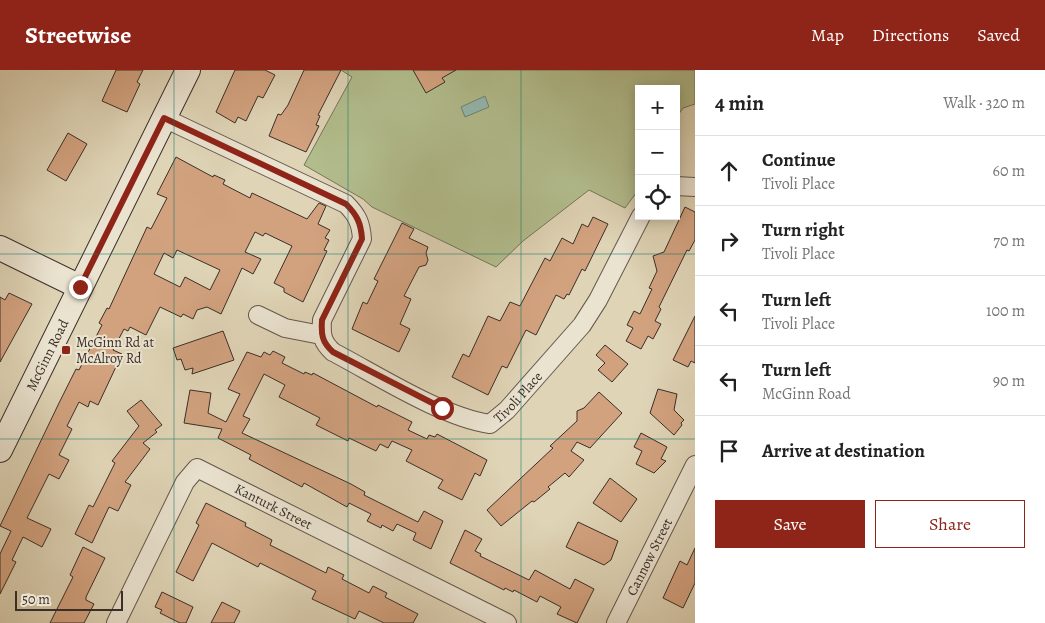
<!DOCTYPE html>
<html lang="en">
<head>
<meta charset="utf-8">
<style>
	body { margin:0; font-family:Alegreya,serif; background:#f2f2f2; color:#222 }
	.controls { position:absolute; right:15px; top:15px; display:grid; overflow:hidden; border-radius:0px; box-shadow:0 2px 12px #0003 }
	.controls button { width:45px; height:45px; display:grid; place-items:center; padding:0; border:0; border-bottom:1px solid #e0e0e0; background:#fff; color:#222; font:25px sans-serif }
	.scale { position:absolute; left:15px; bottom:12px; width:108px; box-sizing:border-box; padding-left:5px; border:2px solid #3b2e28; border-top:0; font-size:14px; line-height:18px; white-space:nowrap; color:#3b2e28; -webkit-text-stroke:4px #eae3d0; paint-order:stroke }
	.stop { position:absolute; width:15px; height:15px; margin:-11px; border:4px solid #8f2418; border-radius:50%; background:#fff }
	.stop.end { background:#8f2418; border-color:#fff; box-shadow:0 1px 5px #0008 }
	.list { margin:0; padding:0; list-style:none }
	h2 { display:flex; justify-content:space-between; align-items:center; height:65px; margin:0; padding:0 20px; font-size:21px }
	h2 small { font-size:16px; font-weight:400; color:#767676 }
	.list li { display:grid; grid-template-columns:32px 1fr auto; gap:15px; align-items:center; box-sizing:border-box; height:70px; padding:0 20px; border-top:1px solid #e0e0e0 }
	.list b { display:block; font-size:19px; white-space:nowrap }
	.list p { margin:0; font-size:16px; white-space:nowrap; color:#767676 }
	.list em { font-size:16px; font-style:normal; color:#767676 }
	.actions { display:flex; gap:10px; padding:15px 20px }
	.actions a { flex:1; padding:11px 0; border:1px solid #8f2418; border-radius:0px; text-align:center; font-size:18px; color:#8f2418 }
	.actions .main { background:#8f2418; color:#fff }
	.icon { flex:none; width:28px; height:28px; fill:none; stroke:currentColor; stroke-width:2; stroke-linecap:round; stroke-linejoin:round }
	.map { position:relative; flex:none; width:695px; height:553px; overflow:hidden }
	header { display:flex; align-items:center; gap:30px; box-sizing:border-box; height:70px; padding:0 25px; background:#8f2418; color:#fff }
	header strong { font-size:24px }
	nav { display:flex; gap:28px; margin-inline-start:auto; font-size:18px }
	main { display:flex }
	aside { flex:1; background:#fff }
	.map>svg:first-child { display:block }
</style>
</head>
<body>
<header>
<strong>Streetwise</strong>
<nav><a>Map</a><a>Directions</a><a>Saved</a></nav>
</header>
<main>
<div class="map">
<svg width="695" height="553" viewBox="0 0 695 553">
	<rect width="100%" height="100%" fill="#dfd4b6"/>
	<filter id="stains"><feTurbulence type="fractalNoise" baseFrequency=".004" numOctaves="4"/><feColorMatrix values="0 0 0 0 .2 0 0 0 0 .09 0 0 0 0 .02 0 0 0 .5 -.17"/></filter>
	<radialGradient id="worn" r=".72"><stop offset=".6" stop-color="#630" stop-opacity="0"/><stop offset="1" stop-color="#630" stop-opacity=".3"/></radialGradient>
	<path fill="#b2bd8d" stroke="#76765a" d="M 341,0 L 695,0 L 695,34 L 683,38 L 676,48 L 676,19 L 639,19 L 639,119 L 625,138 L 589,120 L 523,171 L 496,197 L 372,137 L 363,129 L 304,95 L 352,7 Z"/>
	<path fill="#93b8af" stroke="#708179" d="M 485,26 L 489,37 L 465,47 L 461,37 Z"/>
	<path fill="#d2a27f" stroke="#3b2e28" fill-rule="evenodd" d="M 116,0 L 143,0 L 137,12 L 140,14 L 127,42 L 102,31 Z
		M 235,0 L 265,0 L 275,5 L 263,28 L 258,26 L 246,51 L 238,47 L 235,53 L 216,42 Z
		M 304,0 L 341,0 L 318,45 L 320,46 L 316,55 L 319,56 L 306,82 L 269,66 L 278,44 L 281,45 L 288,35 Z
		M 413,0 L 456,0 L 442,8 L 445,12 L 426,23 Z
		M 68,63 L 87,74 L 66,111 L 47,100 Z
		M 176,87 L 213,107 L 214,105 L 225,110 L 223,114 L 250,128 L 252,123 L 307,149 L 319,133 L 326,136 L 318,154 L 330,160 L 325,168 L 329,170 L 324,180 L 327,181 L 303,232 L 284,222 L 284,218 L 274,213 L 292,176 L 265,163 L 263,166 L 255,162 L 245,182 L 261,189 L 253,204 L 242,198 L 221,244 L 207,237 L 197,240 L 193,249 L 183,244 L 181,247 L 160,237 L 146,265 L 130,257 L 128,261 L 124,259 L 113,280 L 122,284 L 98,335 L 90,331 L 88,337 L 79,332 L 67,356 L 72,359 L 59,385 L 69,390 L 59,409 L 49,404 L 27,448 L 51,459 L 42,477 L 23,467 L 12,490 L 16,492 L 0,524 L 0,484 L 11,461 L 0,456 L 59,333 L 76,299 L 79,300 L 102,255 L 99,253 L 107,238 L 109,239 L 147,157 L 151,159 L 167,128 L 157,124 ZM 177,180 L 220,200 L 210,220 L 185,207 L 180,217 L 154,204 L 164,183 L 173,188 Z
		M 685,137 L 695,142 L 695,170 L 689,181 L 687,180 L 659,237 L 661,239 L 655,251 L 661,254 L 653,269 L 648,266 L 641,279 L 626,271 L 633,258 L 627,255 L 634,241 L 640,244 L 652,219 L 649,218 L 657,201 L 653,186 L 664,182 Z
		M 593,147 L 608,154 L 585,201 L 582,199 L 569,225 L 567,224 L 564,229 L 556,225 L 536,265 L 526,260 L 507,298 L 502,296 L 488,325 L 452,307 L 463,284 L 469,287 L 488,246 L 500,251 L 510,232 L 520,236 L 545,188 L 550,191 L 562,168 L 573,174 L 582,154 L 588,157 Z
		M 402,153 L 414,159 L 409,168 L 428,177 L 426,183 L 428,190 L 426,195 L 419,197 L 404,226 L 411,229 L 400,254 L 410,259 L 399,282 L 352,259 L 363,232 L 367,234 L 378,211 L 374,209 Z
		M 9,223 L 32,234 L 0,292 L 0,227 L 5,230 Z
		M 695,246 L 695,293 L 691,291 L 688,297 L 673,290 Z
		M 223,261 L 234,290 L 192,304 L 193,298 L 185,300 L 181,289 L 177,290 L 173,278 Z
		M 605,275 L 628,294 L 612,312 L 598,300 L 605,293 L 596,285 Z
		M 273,281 L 285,287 L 282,293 L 304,304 L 305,302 L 312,305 L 313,303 L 377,337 L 378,335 L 412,352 L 408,360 L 427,369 L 429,365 L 435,367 L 437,364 L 487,390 L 480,406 L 475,403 L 462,430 L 438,418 L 443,410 L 406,391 L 412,380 L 392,371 L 388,378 L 380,374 L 376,381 L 349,368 L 348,371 L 316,355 L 320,348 L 279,327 L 285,315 L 264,304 L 243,346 L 250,349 L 242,363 L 351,414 L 365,422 L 364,425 L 418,452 L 424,441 L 443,451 L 431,479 L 413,470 L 416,463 L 397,454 L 393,461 L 382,455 L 381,458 L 367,451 L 371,444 L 349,433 L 347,437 L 304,413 L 302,417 L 249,389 L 251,385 L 218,368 L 222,359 L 184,353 L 190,320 L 211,323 L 208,343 L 226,352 L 240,324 L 228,319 L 247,282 L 261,287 L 264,282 L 270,285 Z
		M 658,319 L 677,324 L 674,340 L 684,350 L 681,353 L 682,355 L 674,365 L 650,343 Z
		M 599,322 L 622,343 L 590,378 L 577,372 L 571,381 L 584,390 L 569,407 L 565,403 L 548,417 L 550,419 L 534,432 L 532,431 L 501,456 L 487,440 L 553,378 L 550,376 L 577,351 L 577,341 L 584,338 Z
		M 141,330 L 162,355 L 155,360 L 157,362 L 143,373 L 150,379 L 125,412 L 131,415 L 118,441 L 109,437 L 92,473 L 75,464 L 89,435 L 93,437 L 115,393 L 112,391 L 139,356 L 127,341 Z
		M 641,363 L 667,377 L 661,389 L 666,391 L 654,403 L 636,394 L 642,381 L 634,377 Z
		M 610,408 L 637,429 L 621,452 L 593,433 Z
		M 206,433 L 246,453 L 245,456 L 272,470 L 270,475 L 326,503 L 328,497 L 344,505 L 342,509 L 369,523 L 373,516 L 387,523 L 385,527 L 418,544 L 413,553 L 384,553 L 359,541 L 355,549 L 312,529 L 316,521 L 260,493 L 258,497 L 212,473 L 193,511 L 176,502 L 199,455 L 196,453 Z
		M 578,452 L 618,471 L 611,490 L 604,495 L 566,477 Z
		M 465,460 L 482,469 L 475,481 L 481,484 L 480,486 L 529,510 L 535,500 L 570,519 L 575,509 L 594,519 L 577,553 L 557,544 L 561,537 L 540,526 L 537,532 L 514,520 L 513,522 L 505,518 L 504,520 L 450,493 Z
		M 83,477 L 105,488 L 86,527 L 86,530 L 94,534 L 84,553 L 50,553 L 73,507 L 70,505 Z
		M 695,478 L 695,513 L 683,538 L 663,528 L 680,491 L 687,495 Z
		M 162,522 L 193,537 L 186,553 L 180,553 L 160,543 L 162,540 L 155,537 Z
		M 222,532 L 240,541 L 234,553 L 211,553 Z"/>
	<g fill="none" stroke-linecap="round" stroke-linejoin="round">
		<g stroke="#64584c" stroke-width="20">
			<g id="street">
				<path id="s1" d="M 164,48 L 346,134 C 357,145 361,153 362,169 L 322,250 C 321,265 322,272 333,282 C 377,305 442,347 490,354 L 507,340 L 582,255 L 598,230 L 641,146"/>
				<path d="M 676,116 L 695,117"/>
				<path d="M 258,245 L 285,258 L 321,265"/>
				<path id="s2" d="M 116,553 L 185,412 L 197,398 L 507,553"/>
				<path id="s3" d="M 616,553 L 695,395"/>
			</g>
		</g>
		<g stroke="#3b2e28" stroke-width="26">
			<g id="secondary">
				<path d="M 0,178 L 80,217"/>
				<path id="s4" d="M 0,380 L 188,0"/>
			</g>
		</g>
		<use href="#street" stroke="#eae3d0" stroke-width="18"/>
		<use href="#secondary" stroke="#eae3d0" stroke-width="24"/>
	</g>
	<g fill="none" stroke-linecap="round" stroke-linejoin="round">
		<path stroke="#8f2418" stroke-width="6" d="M 80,217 L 164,48 L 346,134 C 357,145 361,153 362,169 L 322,250 C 321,265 322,272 333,282 L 442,338"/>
	</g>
	<path fill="none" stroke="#0f766e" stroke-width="1" stroke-opacity="0.55" d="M 174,0 L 174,553M 348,0 L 348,553M 521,0 L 521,553M 0,184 L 695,184M 0,369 L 695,369"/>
	<rect fill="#8f2418" stroke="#eae3d0" stroke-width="2" x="61" y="275" width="10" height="10" rx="2.5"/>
	<g text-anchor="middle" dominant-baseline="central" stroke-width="4" stroke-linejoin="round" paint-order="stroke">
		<g font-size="14" fill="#3b2e28" stroke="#eae3d0" text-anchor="start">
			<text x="76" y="272">McGinn Rd at<tspan x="76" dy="16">McAlroy Rd</tspan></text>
		</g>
		<g font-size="14" fill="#3b2e28" stroke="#eae3d0">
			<text stroke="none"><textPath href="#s4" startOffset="106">McGinn Road</textPath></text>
			<text stroke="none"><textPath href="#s1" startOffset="579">Tivoli Place</textPath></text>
			<text stroke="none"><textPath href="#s2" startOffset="261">Kanturk Street</textPath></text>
			<text stroke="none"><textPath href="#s3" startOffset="74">Cannow Street</textPath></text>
		</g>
	</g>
	<rect width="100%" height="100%" filter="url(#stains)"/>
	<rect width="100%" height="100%" fill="url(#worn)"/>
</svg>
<div class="controls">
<button>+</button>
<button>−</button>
<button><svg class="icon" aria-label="locate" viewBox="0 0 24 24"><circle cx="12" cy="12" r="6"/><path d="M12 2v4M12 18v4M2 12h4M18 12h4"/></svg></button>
</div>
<div class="scale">50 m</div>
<div class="stop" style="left:442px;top:338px"></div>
<div class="stop end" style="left:80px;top:217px"></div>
</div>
<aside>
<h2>4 min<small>Walk · 320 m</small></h2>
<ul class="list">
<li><svg class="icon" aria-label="ahead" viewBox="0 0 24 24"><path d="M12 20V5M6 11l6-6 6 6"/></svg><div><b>Continue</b><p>Tivoli Place</p></div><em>60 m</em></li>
<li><svg class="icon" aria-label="right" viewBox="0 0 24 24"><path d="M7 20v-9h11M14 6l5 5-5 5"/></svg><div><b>Turn right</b><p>Tivoli Place</p></div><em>70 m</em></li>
<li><svg class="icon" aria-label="left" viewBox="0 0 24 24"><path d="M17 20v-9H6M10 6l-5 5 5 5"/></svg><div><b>Turn left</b><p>Tivoli Place</p></div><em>100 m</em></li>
<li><svg class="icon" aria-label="left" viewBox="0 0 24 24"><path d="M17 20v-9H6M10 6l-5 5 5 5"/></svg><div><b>Turn left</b><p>McGinn Road</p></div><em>90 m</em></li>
<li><svg class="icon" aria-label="arrive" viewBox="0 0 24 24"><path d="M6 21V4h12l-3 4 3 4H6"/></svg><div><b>Arrive at destination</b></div></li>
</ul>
<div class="actions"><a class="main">Save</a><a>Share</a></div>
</aside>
</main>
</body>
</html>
